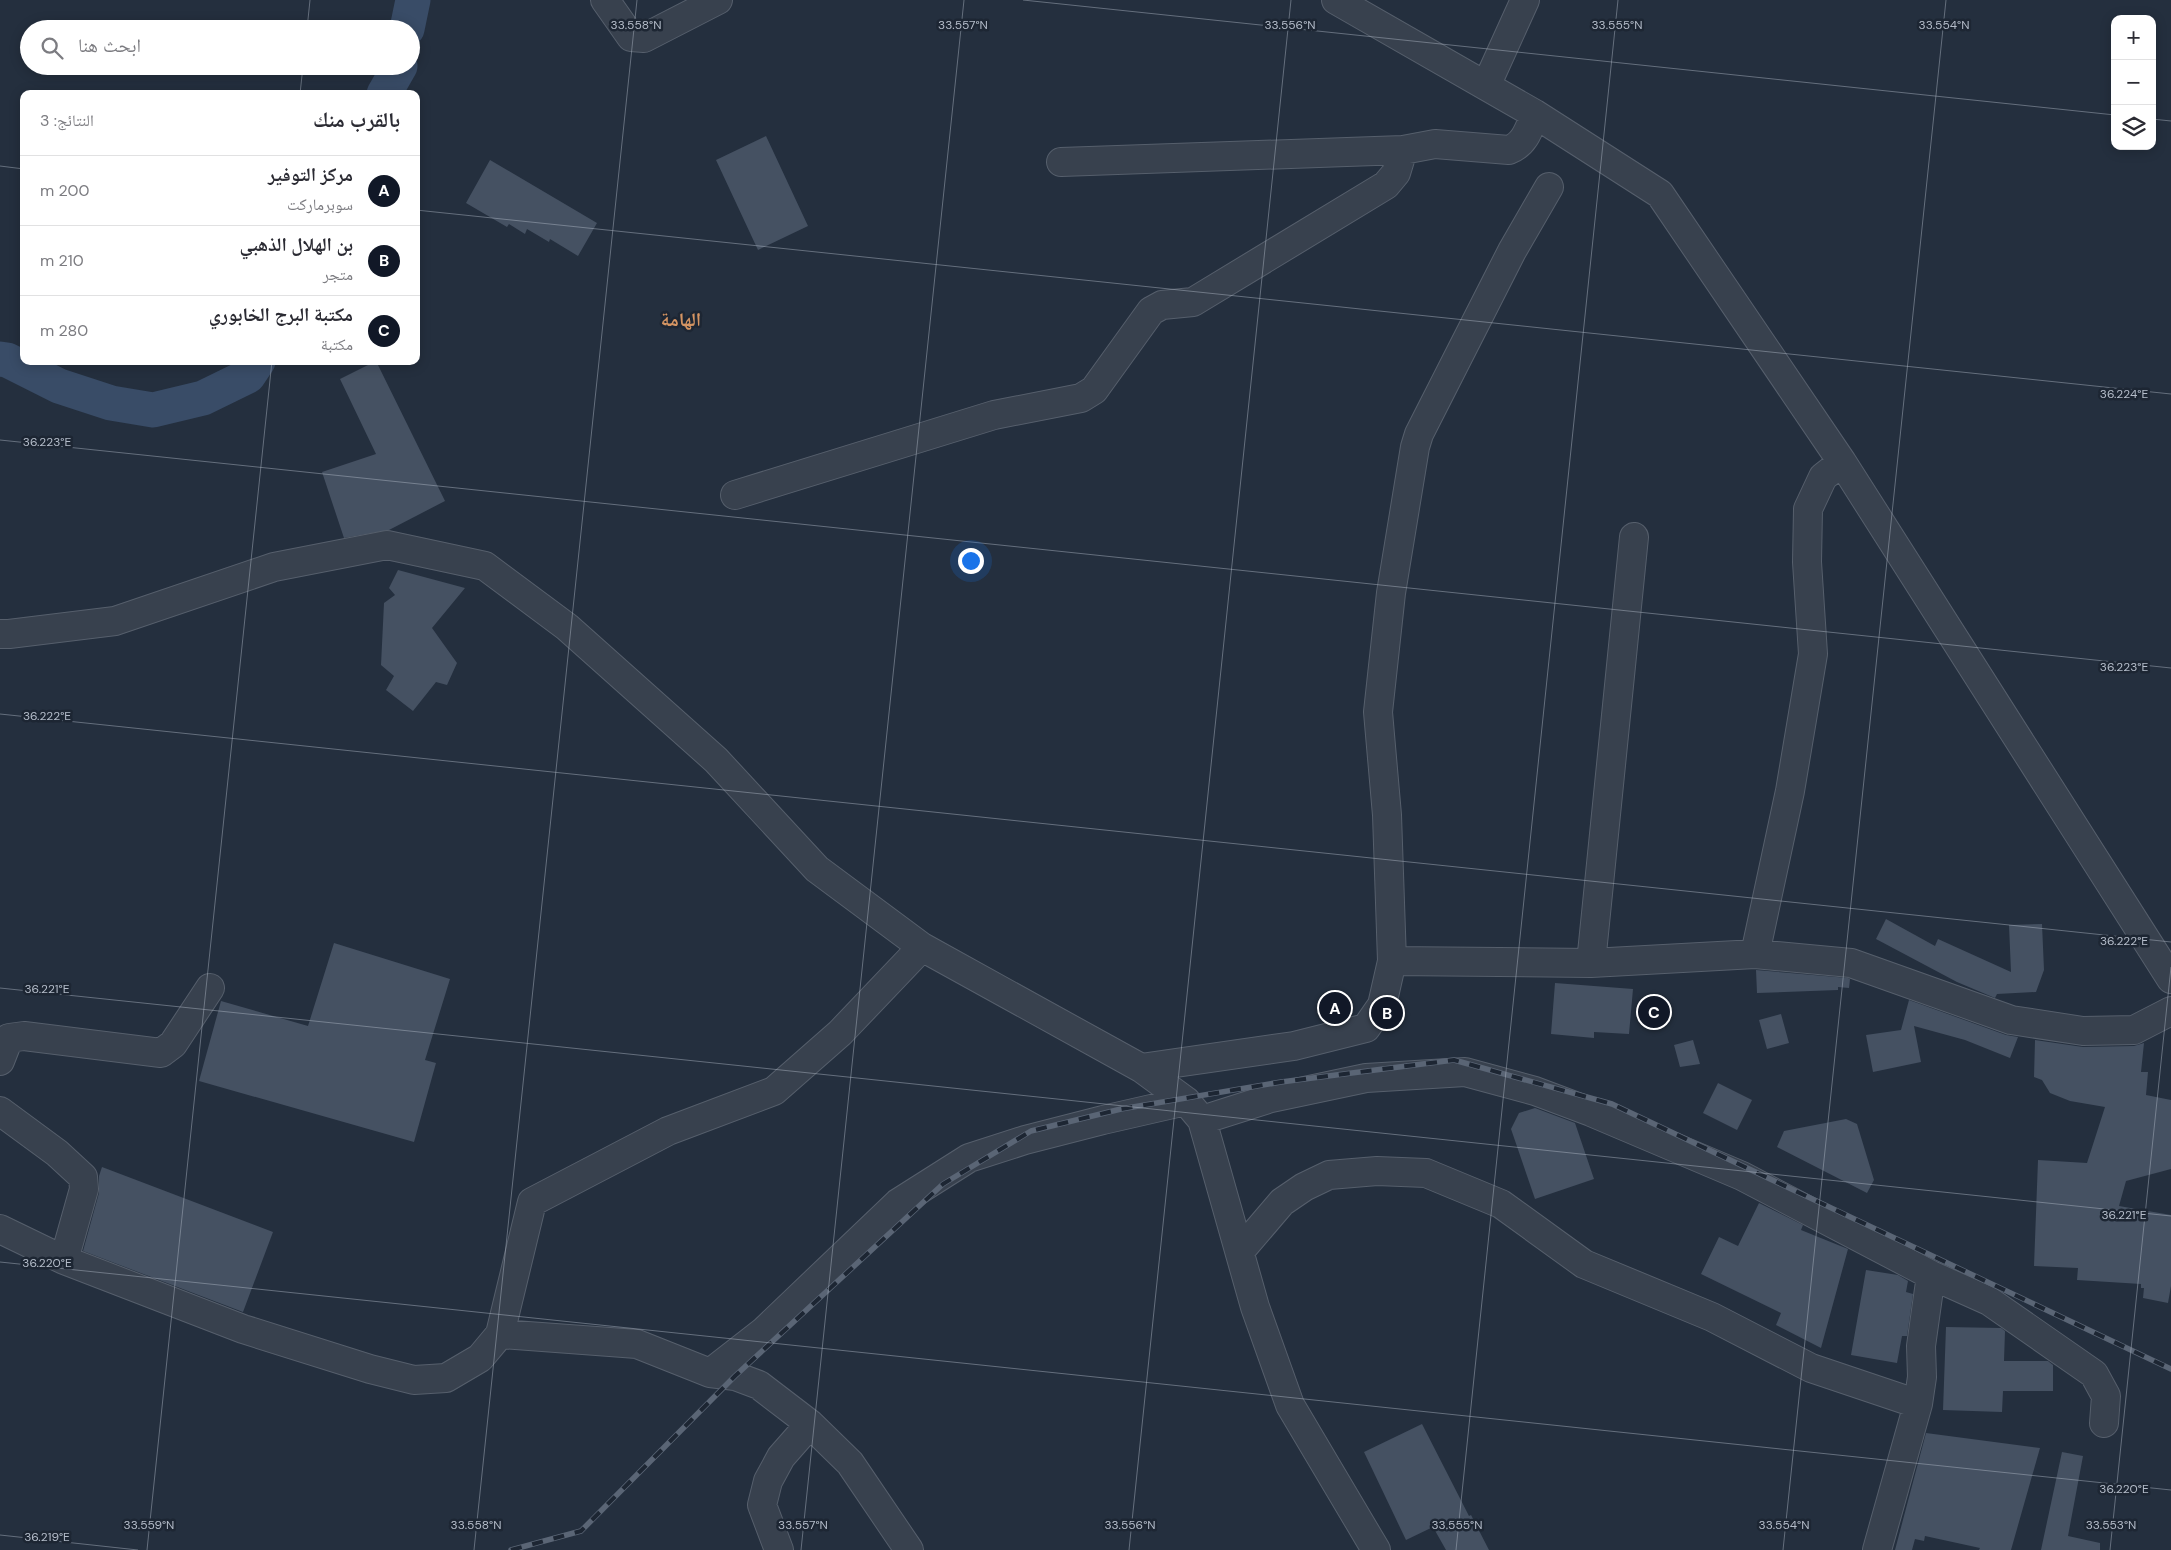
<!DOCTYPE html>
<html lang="ar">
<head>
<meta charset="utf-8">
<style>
	body { margin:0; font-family:"DM Sans","Noto Naskh Arabic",sans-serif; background:#f7f7f7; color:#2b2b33; direction:rtl }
	.controls { position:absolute; right:15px; top:15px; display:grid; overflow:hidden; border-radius:10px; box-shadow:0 2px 12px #0003 }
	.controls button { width:45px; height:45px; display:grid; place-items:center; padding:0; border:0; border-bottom:1px solid #e1e1e2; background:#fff; color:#2b2b33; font:25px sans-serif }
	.you { position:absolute; left:970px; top:560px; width:18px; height:18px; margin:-12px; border:4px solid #fff; border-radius:50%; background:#1a73e8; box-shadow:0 0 0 8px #1a73e833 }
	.badge { display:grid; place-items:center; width:32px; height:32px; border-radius:50%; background:#111827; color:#fff; font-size:16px; font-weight:700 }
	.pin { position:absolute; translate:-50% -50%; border:2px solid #fff; box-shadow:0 1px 5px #0006 }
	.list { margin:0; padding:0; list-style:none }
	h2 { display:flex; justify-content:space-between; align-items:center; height:65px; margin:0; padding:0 20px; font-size:21px }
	h2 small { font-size:16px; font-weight:400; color:#7c7c81 }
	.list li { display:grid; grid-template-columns:32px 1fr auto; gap:15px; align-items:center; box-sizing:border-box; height:70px; padding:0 20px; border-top:1px solid #e1e1e2 }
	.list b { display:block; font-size:19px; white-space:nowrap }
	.list p { margin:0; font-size:16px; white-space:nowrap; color:#7c7c81 }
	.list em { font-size:16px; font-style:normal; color:#7c7c81 }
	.icon { flex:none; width:28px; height:28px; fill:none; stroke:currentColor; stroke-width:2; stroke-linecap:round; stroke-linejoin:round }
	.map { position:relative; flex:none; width:2171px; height:1550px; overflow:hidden; direction:ltr }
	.search { position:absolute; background:#fff; box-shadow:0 2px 12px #0003; left:20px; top:20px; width:400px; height:55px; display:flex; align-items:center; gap:12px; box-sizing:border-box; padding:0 18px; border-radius:28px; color:#7c7c81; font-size:19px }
	.panel { position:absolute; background:#fff; box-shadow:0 2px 12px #0003; left:20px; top:90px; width:400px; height:275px; border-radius:10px; direction:rtl }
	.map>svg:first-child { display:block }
</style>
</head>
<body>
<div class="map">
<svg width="2171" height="1550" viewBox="0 0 2171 1550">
	<rect width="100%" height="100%" fill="#242f3e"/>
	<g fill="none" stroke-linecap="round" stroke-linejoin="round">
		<path stroke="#394c67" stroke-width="35" d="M 407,29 L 413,0
			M 384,94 L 400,66
			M 0,359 L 7,360 L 59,386 L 111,403 L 153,410 L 203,398 L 248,376 L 258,361"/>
	</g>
	<path fill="#455162" d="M 766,136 L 808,226 L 758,250 L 716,160 Z
		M 490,160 L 597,223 L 578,256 L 550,239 L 549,242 L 527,229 L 525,234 L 509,224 L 507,227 L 466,203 Z
		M 376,361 L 445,501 L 389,530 L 344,538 L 322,472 L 376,454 L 340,379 Z
		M 398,570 L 465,588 L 432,628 L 457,663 L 447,685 L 436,682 L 413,711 L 386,690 L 394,676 L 381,665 L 384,603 L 395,595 L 389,588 Z
		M 1886,919 L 1935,946 L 1938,939 L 2011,972 L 2009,925 L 2042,924 L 2044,970 L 2036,992 L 1997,994 L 1995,998 L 1957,982 L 1876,939 Z
		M 334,943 L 450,979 L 425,1060 L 436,1063 L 414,1142 L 199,1081 L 221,1001 L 308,1026 Z
		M 1756,970 L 1848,978 L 1850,979 L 1849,988 L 1838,987 L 1838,990 L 1757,993 Z
		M 1555,983 L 1633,989 L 1629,1034 L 1594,1032 L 1594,1038 L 1551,1034 Z
		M 1909,1000 L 2006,1035 L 2018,1037 L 2010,1058 L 1965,1040 L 1914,1026 L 1921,1062 L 1873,1072 L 1866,1035 L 1901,1030 Z
		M 1781,1014 L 1789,1043 L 1767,1049 L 1759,1020 Z
		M 1693,1040 L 1700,1064 L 1680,1067 L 1674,1045 Z
		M 2035,1040 L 2083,1047 L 2134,1046 L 2144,1043 L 2141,1072 L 2148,1072 L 2146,1095 L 2171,1100 L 2171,1169 L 2126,1181 L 2119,1206 L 2171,1215 L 2171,1286 L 2168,1303 L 2143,1298 L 2144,1288 L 2141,1288 L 2141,1284 L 2077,1280 L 2078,1268 L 2034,1266 L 2038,1160 L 2087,1163 L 2105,1107 L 2070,1101 L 2050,1093 L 2042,1080 L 2034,1077 Z
		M 1718,1083 L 1752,1100 L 1737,1130 L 1703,1113 Z
		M 1535,1108 L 1575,1123 L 1594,1179 L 1535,1199 L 1511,1129 L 1519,1113 Z
		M 1846,1119 L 1857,1124 L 1874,1180 L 1867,1193 L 1777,1147 L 1784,1131 Z
		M 102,1167 L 273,1232 L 243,1312 L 83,1251 L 99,1193 L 99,1176 Z
		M 1759,1203 L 1803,1225 L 1801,1230 L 1848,1249 L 1821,1348 L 1776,1325 L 1781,1313 L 1701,1274 L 1719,1237 L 1738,1246 Z
		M 1866,1270 L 1898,1275 L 1908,1281 L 1906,1292 L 1913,1294 L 1907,1336 L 1902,1336 L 1897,1363 L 1851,1355 Z
		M 1946,1327 L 2001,1328 L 2005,1331 L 2004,1361 L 2048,1361 L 2053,1365 L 2053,1391 L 2003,1391 L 2002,1412 L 1943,1410 Z
		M 1422,1424 L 1469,1516 L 1471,1515 L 1489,1550 L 1446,1550 L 1433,1527 L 1406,1540 L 1364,1452 Z
		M 1926,1433 L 2040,1448 L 2011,1550 L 1979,1550 L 1980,1548 L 1925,1536 L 1924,1541 L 1915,1539 L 1912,1550 L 1895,1550 Z
		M 2062,1452 L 2083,1456 L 2068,1536 L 2100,1543 L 2100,1550 L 2041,1550 Z"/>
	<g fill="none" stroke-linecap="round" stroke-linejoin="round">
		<g stroke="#565f6c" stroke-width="30">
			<path id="minor" d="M 605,0 L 631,37 L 644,38 L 718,0
				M 1336,0 L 1535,114 L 1660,194 L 1842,462 L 2171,979
				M 1486,86 L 1525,0
				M 1061,162 L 1403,150 L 1435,144 L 1509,150 C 1525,144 1529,129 1535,114
				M 735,495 L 994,415 L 1081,398 L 1094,390 L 1151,311 L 1162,305 L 1193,302 L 1386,185 L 1396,173 L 1403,150
				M 0,634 L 9,634 L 115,621 L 274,567 L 387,545 L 485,566 L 567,627 L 716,760 L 817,869 L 922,947 L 1141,1068 L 1294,1046 L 1366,1028 L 1382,1005 L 1392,961 L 1387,815 L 1378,712 L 1391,593 L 1415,447 L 1419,434 L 1512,251 L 1549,187
				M 1755,954 L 1790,791 L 1813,654 L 1807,562 L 1808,509 L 1823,477 L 1842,462
				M 1392,961 L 1591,963 L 1755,954 L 1851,963 L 2011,1020 L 2083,1031 L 2134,1030 L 2171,1011
				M 1591,963 L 1634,537
				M 0,1061 L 9,1038 L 24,1036 L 161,1053 L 173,1044 L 210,988
				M 1141,1068 L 1186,1101 L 1202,1120 L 1255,1307 L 1290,1405 L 1376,1550
				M 0,1111 L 57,1153 L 83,1177 L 84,1189 L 64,1260
				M 1202,1120 L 1271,1098 L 1366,1078 L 1465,1072 L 1535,1091 L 1591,1112 L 1742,1176 L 1931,1275 L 1989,1301 L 2094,1374 L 2106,1396 L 2104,1423
				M 0,1229 L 64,1260 L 243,1329 L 370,1369 L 414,1380 L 446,1378 L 480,1358 L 500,1334 L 637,1344 L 710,1373 L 735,1376 L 759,1385 L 810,1424 L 850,1463 L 909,1550
				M 1241,1250 L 1282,1202 L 1304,1187 L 1329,1175 L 1377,1171 L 1426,1173 L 1501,1204 L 1584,1264 L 1712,1317 L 1811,1368 L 1918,1404 L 1877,1550
				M 500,1334 L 532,1202 L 668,1131 L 774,1091 L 840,1033 L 922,947
				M 710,1373 L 764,1331 L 898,1203 L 969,1158 L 1025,1140 L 1103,1120 L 1186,1101
				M 1918,1404 L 1922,1377 L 1921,1346 L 1931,1275
				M 779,1550 L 762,1505 L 768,1481 L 781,1457 L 810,1424"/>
		</g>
		<use href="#minor" stroke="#38414e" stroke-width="28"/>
		<g stroke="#5a6575" stroke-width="5.5">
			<path id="rail" d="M 511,1550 L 581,1531 L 735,1376 L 943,1184 L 1031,1131 L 1121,1109 L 1281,1082 L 1454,1060 L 1612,1104 L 2171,1369"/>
		</g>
		<use href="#rail" stroke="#1d2633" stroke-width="4" stroke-dasharray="11" stroke-linecap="butt"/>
	</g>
	<path fill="none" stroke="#b4bcc9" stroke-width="1" stroke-opacity="0.45" d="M 1023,0 L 2115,115M 307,29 L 310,0M 300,94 L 303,66M 2152,119 L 2171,121M 0,166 L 24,169M 416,210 L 2171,394M 0,440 L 2171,668M 0,714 L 2171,942M 0,988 L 2171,1216M 0,1262 L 2171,1490M 0,1535 L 138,1550M 147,1550 L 272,361M 474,1550 L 637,0M 801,1550 L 964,0M 1129,1550 L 1291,0M 1456,1550 L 1618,0M 1783,1550 L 1946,0M 2110,1550 L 2171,967"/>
	<g text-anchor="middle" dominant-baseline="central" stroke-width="5" stroke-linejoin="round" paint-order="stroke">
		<g font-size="19" font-weight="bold" fill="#d59563" stroke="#1d2633">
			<text x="681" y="319">الهامة</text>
		</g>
	</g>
	<g font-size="12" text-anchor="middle" fill="#b4bcc9" stroke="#1d2633" stroke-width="5" stroke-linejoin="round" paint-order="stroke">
		<text x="636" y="29">33.558°N</text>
		<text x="963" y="29">33.557°N</text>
		<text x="1290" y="29">33.556°N</text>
		<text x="1617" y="29">33.555°N</text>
		<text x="1944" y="29">33.554°N</text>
		<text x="2124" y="398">36.224°E</text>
		<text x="47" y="446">36.223°E</text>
		<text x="2124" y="671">36.223°E</text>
		<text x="47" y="720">36.222°E</text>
		<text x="2124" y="945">36.222°E</text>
		<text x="47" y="993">36.221°E</text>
		<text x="2124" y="1219">36.221°E</text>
		<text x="47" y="1267">36.220°E</text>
		<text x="2124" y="1493">36.220°E</text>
		<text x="149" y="1529">33.559°N</text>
		<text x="476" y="1529">33.558°N</text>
		<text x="803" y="1529">33.557°N</text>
		<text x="1130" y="1529">33.556°N</text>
		<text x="1457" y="1529">33.555°N</text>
		<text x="1784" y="1529">33.554°N</text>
		<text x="2111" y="1529">33.553°N</text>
		<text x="47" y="1541">36.219°E</text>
	</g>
</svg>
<div class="controls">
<button>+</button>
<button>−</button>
<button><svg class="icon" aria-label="layers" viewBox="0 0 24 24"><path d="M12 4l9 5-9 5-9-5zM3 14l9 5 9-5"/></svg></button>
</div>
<div class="you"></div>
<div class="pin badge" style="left:1335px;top:1008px">A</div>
<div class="pin badge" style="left:1387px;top:1013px">B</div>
<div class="pin badge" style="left:1654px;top:1012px">C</div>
<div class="search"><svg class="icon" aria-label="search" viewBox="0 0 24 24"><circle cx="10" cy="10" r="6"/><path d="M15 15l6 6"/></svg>ابحث هنا</div>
<section class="panel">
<h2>بالقرب منك<small>النتائج: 3</small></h2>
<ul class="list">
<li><span class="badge">A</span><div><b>مركز التوفير</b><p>سوبرماركت</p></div><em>200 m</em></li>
<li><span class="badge">B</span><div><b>بن الهلال الذهبي</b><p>متجر</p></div><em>210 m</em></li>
<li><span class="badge">C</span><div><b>مكتبة البرج الخابوري</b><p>مكتبة</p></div><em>280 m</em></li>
</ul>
</section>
</div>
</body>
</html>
